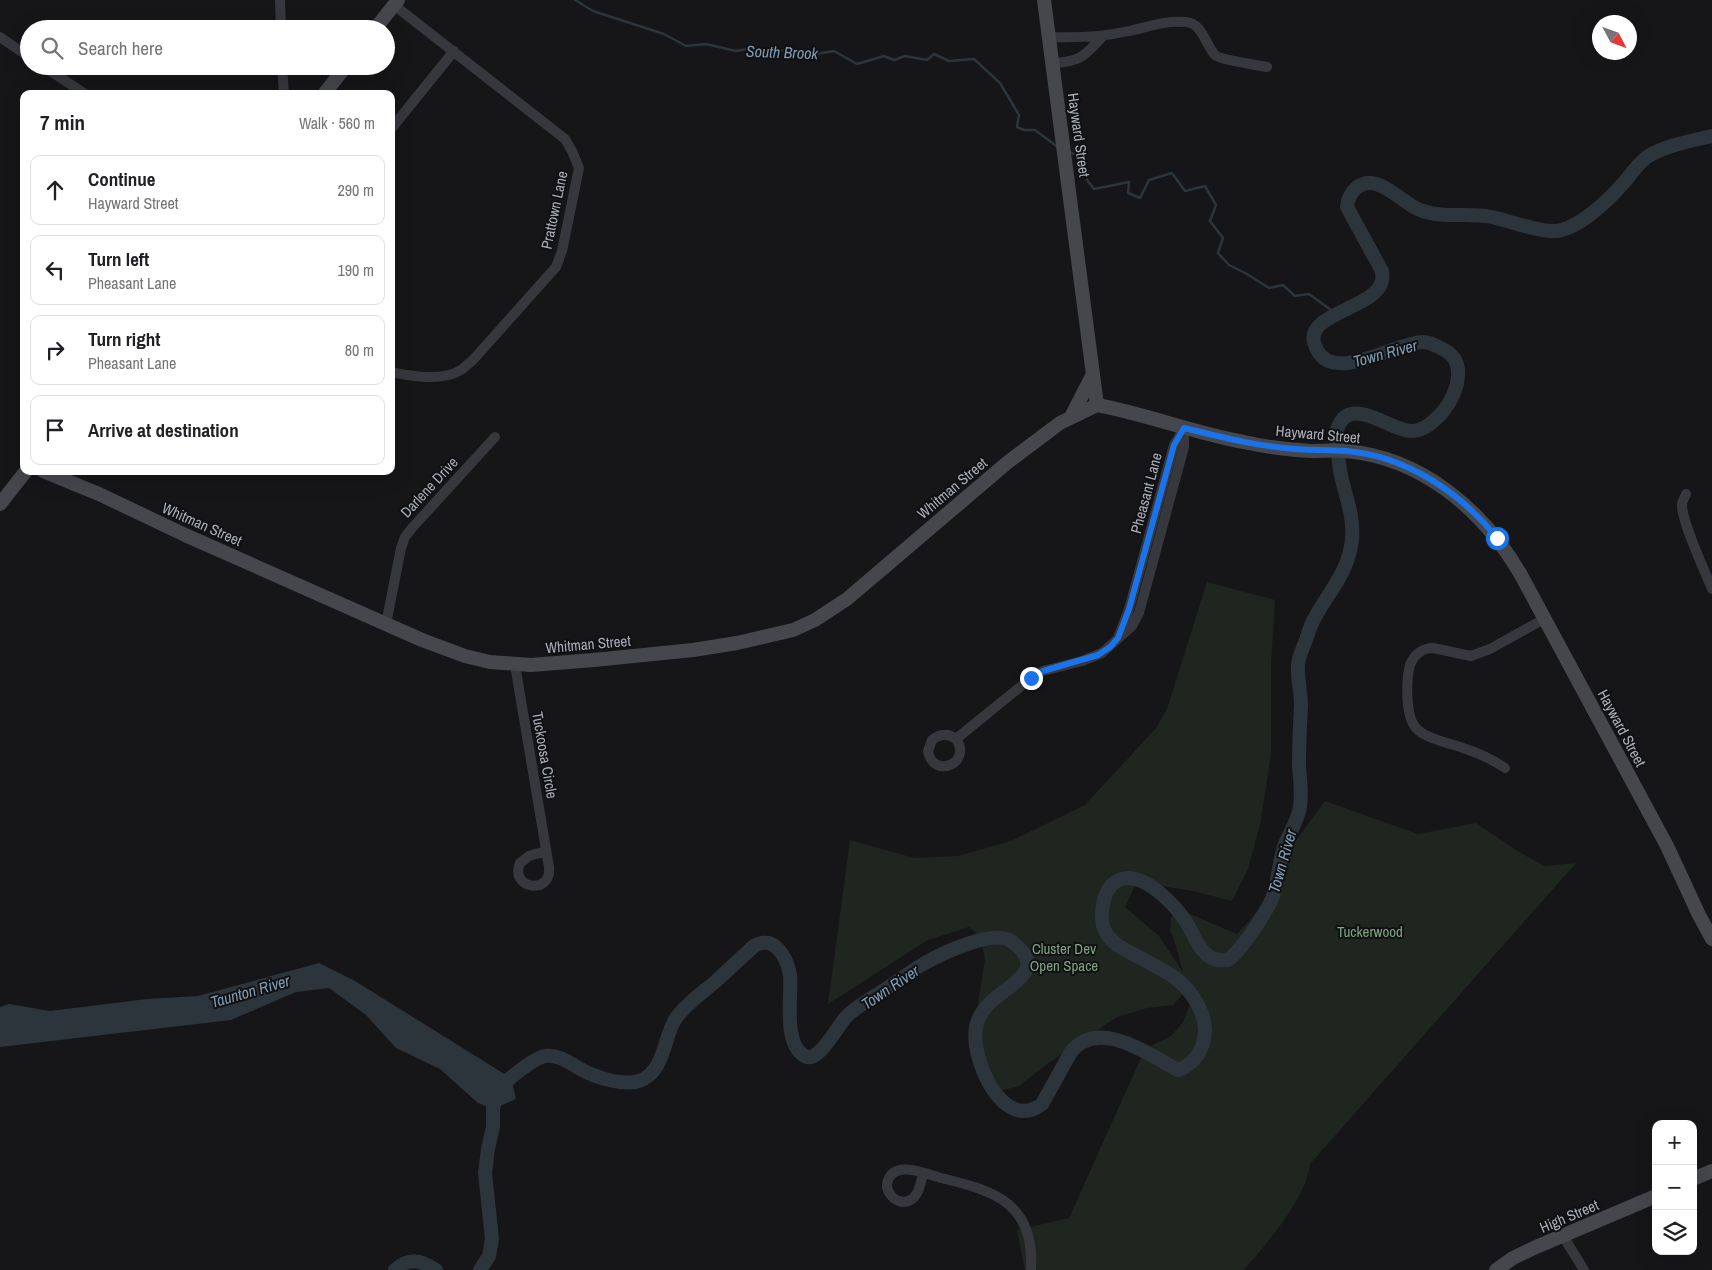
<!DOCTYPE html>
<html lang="en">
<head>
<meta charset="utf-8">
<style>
	body { margin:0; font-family:"Archivo Narrow",sans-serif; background:#f2f2f2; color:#202124 }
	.controls { position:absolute; right:15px; bottom:15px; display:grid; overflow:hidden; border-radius:10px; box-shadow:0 5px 20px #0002 }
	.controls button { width:45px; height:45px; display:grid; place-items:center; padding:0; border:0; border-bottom:1px solid #e0e0e0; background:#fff; color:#202124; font:25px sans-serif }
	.compass { position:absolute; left:1592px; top:15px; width:45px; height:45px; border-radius:50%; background:#fff; box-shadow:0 5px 20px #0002; rotate:131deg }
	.stop { position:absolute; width:15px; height:15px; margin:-11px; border:4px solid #1a73e8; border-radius:50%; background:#fff }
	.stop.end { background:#1a73e8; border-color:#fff; box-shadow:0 1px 5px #0008 }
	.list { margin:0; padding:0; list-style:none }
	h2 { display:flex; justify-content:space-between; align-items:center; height:65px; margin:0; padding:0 20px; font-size:21px }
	h2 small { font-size:16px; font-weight:400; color:#757577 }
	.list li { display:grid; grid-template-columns:32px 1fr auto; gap:15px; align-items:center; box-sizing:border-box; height:70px; margin:0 10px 10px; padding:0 10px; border:1px solid #e0e0e0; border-radius:10px }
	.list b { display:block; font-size:19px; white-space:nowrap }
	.list p { margin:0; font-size:16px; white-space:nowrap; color:#757577 }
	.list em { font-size:16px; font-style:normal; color:#757577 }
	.icon { flex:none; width:28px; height:28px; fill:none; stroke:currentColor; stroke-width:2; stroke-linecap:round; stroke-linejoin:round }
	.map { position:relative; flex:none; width:1712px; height:1270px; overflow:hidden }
	.search { position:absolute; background:#fff; box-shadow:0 5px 20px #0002; left:20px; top:20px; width:375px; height:55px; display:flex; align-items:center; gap:12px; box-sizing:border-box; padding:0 18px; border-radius:28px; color:#757577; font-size:19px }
	.panel { position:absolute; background:#fff; box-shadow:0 5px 20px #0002; left:20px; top:90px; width:375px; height:385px; border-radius:10px }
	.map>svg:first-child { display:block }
</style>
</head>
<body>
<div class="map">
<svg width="1712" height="1270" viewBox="0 0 1712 1270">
	<rect width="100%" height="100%" fill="#161618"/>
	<path fill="#1e261f" d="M 1207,582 L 1275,600 L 1271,664 L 1271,755 L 1260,825 L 1248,869 L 1232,901 L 1193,891 L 1137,882 L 1125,907 L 1159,936 L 1183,972 L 1174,939 L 1170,932 L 1171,918 L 1174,915 L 1190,914 L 1237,934 L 1262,906 L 1289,850 L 1325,801 L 1418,834 L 1476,823 L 1519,852 L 1545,866 L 1576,863 L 1310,1164 C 1306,1199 1267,1243 1244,1270 L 1025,1270 L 1017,1230 L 1069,1218 L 1145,1049 L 1171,1036 L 1183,1022 L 1192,1000 L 1188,988 L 1173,1005 L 1147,1008 L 1117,1017 L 1047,1064 L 1019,1086 L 993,1093 L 979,1077 L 971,1048 L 985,959 L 980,936 L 969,927 L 928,940 L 828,1004 L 850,840 L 914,858 L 958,856 L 1011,841 L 1085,805 L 1156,728 L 1167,709 Z"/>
	<path fill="#2c353c" d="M 319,963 L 355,981 L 511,1078 L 516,1099 L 493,1109 L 478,1103 L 440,1069 L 396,1048 L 366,1015 L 329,988 L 296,992 L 231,1020 L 0,1047 L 0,1007 L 9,1004 L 50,1011 L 147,999 L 198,996 Z"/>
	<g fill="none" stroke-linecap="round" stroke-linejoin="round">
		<path stroke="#2c353c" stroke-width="2.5" d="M 575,0 L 593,11 L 664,34 L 686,46 L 706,44 L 736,51 L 753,48 L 766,54 L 779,50 L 809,55 L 834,51 L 857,64 L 884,56 L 894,60 L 905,56 L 927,60 L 934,54 L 949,61 L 974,59 L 1000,83 L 1019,115 L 1017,127 L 1024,130 L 1035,130 L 1059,148
			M 1069,152 L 1074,154 L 1087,169 L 1087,180 L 1094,189 L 1129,182 L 1128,193 L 1140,198 L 1149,180 L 1172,173 L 1185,191 L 1205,186 L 1216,205 L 1210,221 L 1223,238 L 1218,253 L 1229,265 L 1247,274 L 1269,288 L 1283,285 L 1295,296 L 1309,294 L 1331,310 L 1334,316"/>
		<path stroke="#2c353c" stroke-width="14" d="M 498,1088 C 510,1079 531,1059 545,1056 C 560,1054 572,1065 584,1071 C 598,1078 624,1086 639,1081 C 665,1072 663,1038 676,1018 C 686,1004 702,993 715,982 C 728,970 741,958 754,946 C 774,934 787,957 790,975 C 792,996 783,1041 803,1055 C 818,1067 838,1024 847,1016 C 857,1006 872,998 884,990 C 898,981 911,971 925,963 C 943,953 993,929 1011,941 C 1048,968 1014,982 994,999 C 985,1007 978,1016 976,1027 C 970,1058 1003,1134 1042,1104 L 1071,1052 C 1099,1017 1149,1055 1178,1070 C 1190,1066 1200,1055 1203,1043 C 1211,1019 1193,991 1174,977 C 1156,965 1135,956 1117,945 C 1107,937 1102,929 1102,916 C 1102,903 1106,885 1119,880 C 1143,869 1177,907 1188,925 C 1194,935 1197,946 1206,954 C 1213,960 1219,961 1228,960 C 1241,951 1265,914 1272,899 C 1279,882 1278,862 1285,844 C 1290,832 1298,820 1300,807 C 1302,794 1300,779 1299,766 C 1299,746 1300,725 1301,705 C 1301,692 1297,678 1298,664 C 1299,657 1303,647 1306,640 C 1308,634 1310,627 1313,621 C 1328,592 1348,574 1352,540 C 1354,518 1347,500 1342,480 C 1340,472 1339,463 1338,455 C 1337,447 1334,438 1337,430 C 1349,392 1391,432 1412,431 C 1424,431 1434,421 1442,413 C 1450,403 1457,390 1458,377 C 1459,366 1456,357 1446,351 C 1439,347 1431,342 1423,342 C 1394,342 1327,390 1314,342 C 1307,313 1376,308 1382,281 C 1383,280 1382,273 1382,271 L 1347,207 C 1348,196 1355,185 1367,183 C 1385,181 1404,204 1420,210 C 1443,219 1469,212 1492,217 C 1511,221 1531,230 1551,231 C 1576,233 1611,198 1627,179 C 1633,171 1639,163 1647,157 C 1666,145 1691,141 1712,136
			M 395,1270 C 409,1257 421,1260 436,1270
			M 480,1270 L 489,1256 L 492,1239 L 485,1173 L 488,1149 L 493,1127 L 493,1109 L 498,1091"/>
		<path stroke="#37383d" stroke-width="10" d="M 280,0 L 281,29
			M 0,37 L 29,57
			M 1049,37 C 1077,38 1103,37 1129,31 C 1148,27 1166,20 1186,22 C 1202,23 1205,44 1215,55 C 1220,60 1258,65 1267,67
			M 1052,63 C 1080,62 1085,56 1103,36
			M 43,66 L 85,94
			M 282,66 L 284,94
			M 391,129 L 454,51
			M 391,372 C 412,376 441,382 461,370 C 465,367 469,363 473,360 L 556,267 L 562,251 L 579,168 L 572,151 L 565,139 L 394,5
			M 1686,494 C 1685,497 1682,501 1682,504 C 1681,521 1705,571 1712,589
			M 386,624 L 401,548 L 405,537 L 412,528 L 495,437
			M 1118,638 L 1129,609 L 1174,445 L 1184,429
			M 515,665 L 549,867 C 552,896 509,889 520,863 L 529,856 L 546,851
			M 956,739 C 948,733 940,734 932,740 L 928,751 C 933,780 973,763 956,739 L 1031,678 L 1043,671 L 1082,661 L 1102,653 L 1132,626 L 1139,613 L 1184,447 L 1184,428
			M 1505,768 C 1492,759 1479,753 1463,748 C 1450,743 1426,739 1417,729 C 1405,718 1406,680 1410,665 C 1414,655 1422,648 1433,648 L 1471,656 L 1490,649 L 1544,619
			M 923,1174 C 920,1185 918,1202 903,1202 C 897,1201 893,1199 890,1194 C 887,1190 886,1185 888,1180 C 896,1160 926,1174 941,1178 C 996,1191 1035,1204 1031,1270
			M 1563,1236 L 1584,1270"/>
		<path stroke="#45474d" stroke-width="14" d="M 1044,0 L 1097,405 C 1146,414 1194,433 1244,442 C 1266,447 1289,450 1311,451 C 1323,451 1334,450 1345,451 C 1422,457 1484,511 1521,575 L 1667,846 L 1699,915 L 1712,939
			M 375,29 L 398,0
			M 324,94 L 346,66
			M 1071,417 L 1092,376
			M 43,471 L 99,494 L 185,535 L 422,640 L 465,656 L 490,662 L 531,665 L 594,660 L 693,650 L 737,643 L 793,630 L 815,620 L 847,599 L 1008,462 L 1060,423 L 1097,405
			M 0,504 L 26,471
			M 1693,1179 L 1712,1171
			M 1496,1270 L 1513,1258 L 1536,1247 L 1656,1196"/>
	</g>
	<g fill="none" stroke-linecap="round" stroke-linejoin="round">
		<path stroke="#1a73e8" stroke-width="6" d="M 1031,678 L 1043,671 L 1098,655 L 1110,647 L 1118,638 L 1129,609 L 1174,445 L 1184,428 C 1218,436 1251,445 1285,448 C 1305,451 1326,449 1346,451 C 1406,456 1460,492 1497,538"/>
	</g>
	<g text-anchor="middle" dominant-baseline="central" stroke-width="4" stroke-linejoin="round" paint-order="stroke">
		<g font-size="15" fill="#a8adb8" stroke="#111113">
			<text transform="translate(1079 135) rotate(82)">Hayward Street</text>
			<text transform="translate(554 210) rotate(-78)">Prattown Lane</text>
			<text transform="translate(1318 434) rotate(5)">Hayward Street</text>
			<text transform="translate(429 487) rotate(-47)">Darlene Drive</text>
			<text transform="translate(952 488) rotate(-40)">Whitman Street</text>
			<text transform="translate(1146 493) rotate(-75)">Pheasant Lane</text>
			<text transform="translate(202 524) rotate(24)">Whitman Street</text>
			<text transform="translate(588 644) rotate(-5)">Whitman Street</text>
			<text transform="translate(1622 728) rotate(62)">Hayward Street</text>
			<text transform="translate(545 755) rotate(80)">Tuckoosa Circle</text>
			<text transform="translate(1569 1216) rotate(-23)">High Street</text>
		</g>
		<g font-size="15" fill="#7fa381" stroke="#111113">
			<text x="1370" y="931">Tuckerwood</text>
			<text x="1064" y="948">Cluster Dev<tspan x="1064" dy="17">Open Space</tspan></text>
		</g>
		<g font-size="16" font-style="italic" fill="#7f9bb3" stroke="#111113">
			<text transform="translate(782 52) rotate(2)">South Brook</text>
			<text transform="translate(1385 353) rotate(-15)">Town River</text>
			<text transform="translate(1282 861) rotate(-74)">Town River</text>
			<text transform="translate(890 987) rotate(-34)">Town River</text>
			<text transform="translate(250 991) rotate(-16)">Taunton River</text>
		</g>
	</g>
</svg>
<div class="controls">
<button>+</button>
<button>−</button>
<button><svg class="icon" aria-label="layers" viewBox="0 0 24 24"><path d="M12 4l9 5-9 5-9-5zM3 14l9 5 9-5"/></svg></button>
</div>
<svg class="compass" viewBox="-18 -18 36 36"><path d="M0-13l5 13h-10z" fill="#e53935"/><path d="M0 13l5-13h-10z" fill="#757577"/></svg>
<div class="stop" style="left:1497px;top:538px"></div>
<div class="stop end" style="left:1031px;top:678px"></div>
<div class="search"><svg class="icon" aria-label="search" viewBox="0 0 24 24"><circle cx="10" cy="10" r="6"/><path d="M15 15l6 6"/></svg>Search here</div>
<section class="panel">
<h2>7 min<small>Walk · 560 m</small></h2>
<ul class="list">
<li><svg class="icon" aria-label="ahead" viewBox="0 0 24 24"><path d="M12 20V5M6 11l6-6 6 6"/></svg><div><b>Continue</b><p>Hayward Street</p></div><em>290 m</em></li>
<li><svg class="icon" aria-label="left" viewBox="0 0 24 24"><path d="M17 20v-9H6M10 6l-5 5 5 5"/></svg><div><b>Turn left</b><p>Pheasant Lane</p></div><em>190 m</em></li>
<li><svg class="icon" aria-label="right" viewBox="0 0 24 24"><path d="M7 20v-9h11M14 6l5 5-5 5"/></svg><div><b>Turn right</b><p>Pheasant Lane</p></div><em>80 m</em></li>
<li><svg class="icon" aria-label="arrive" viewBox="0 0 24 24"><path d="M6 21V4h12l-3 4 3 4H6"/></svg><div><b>Arrive at destination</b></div></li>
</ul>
</section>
</div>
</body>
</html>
